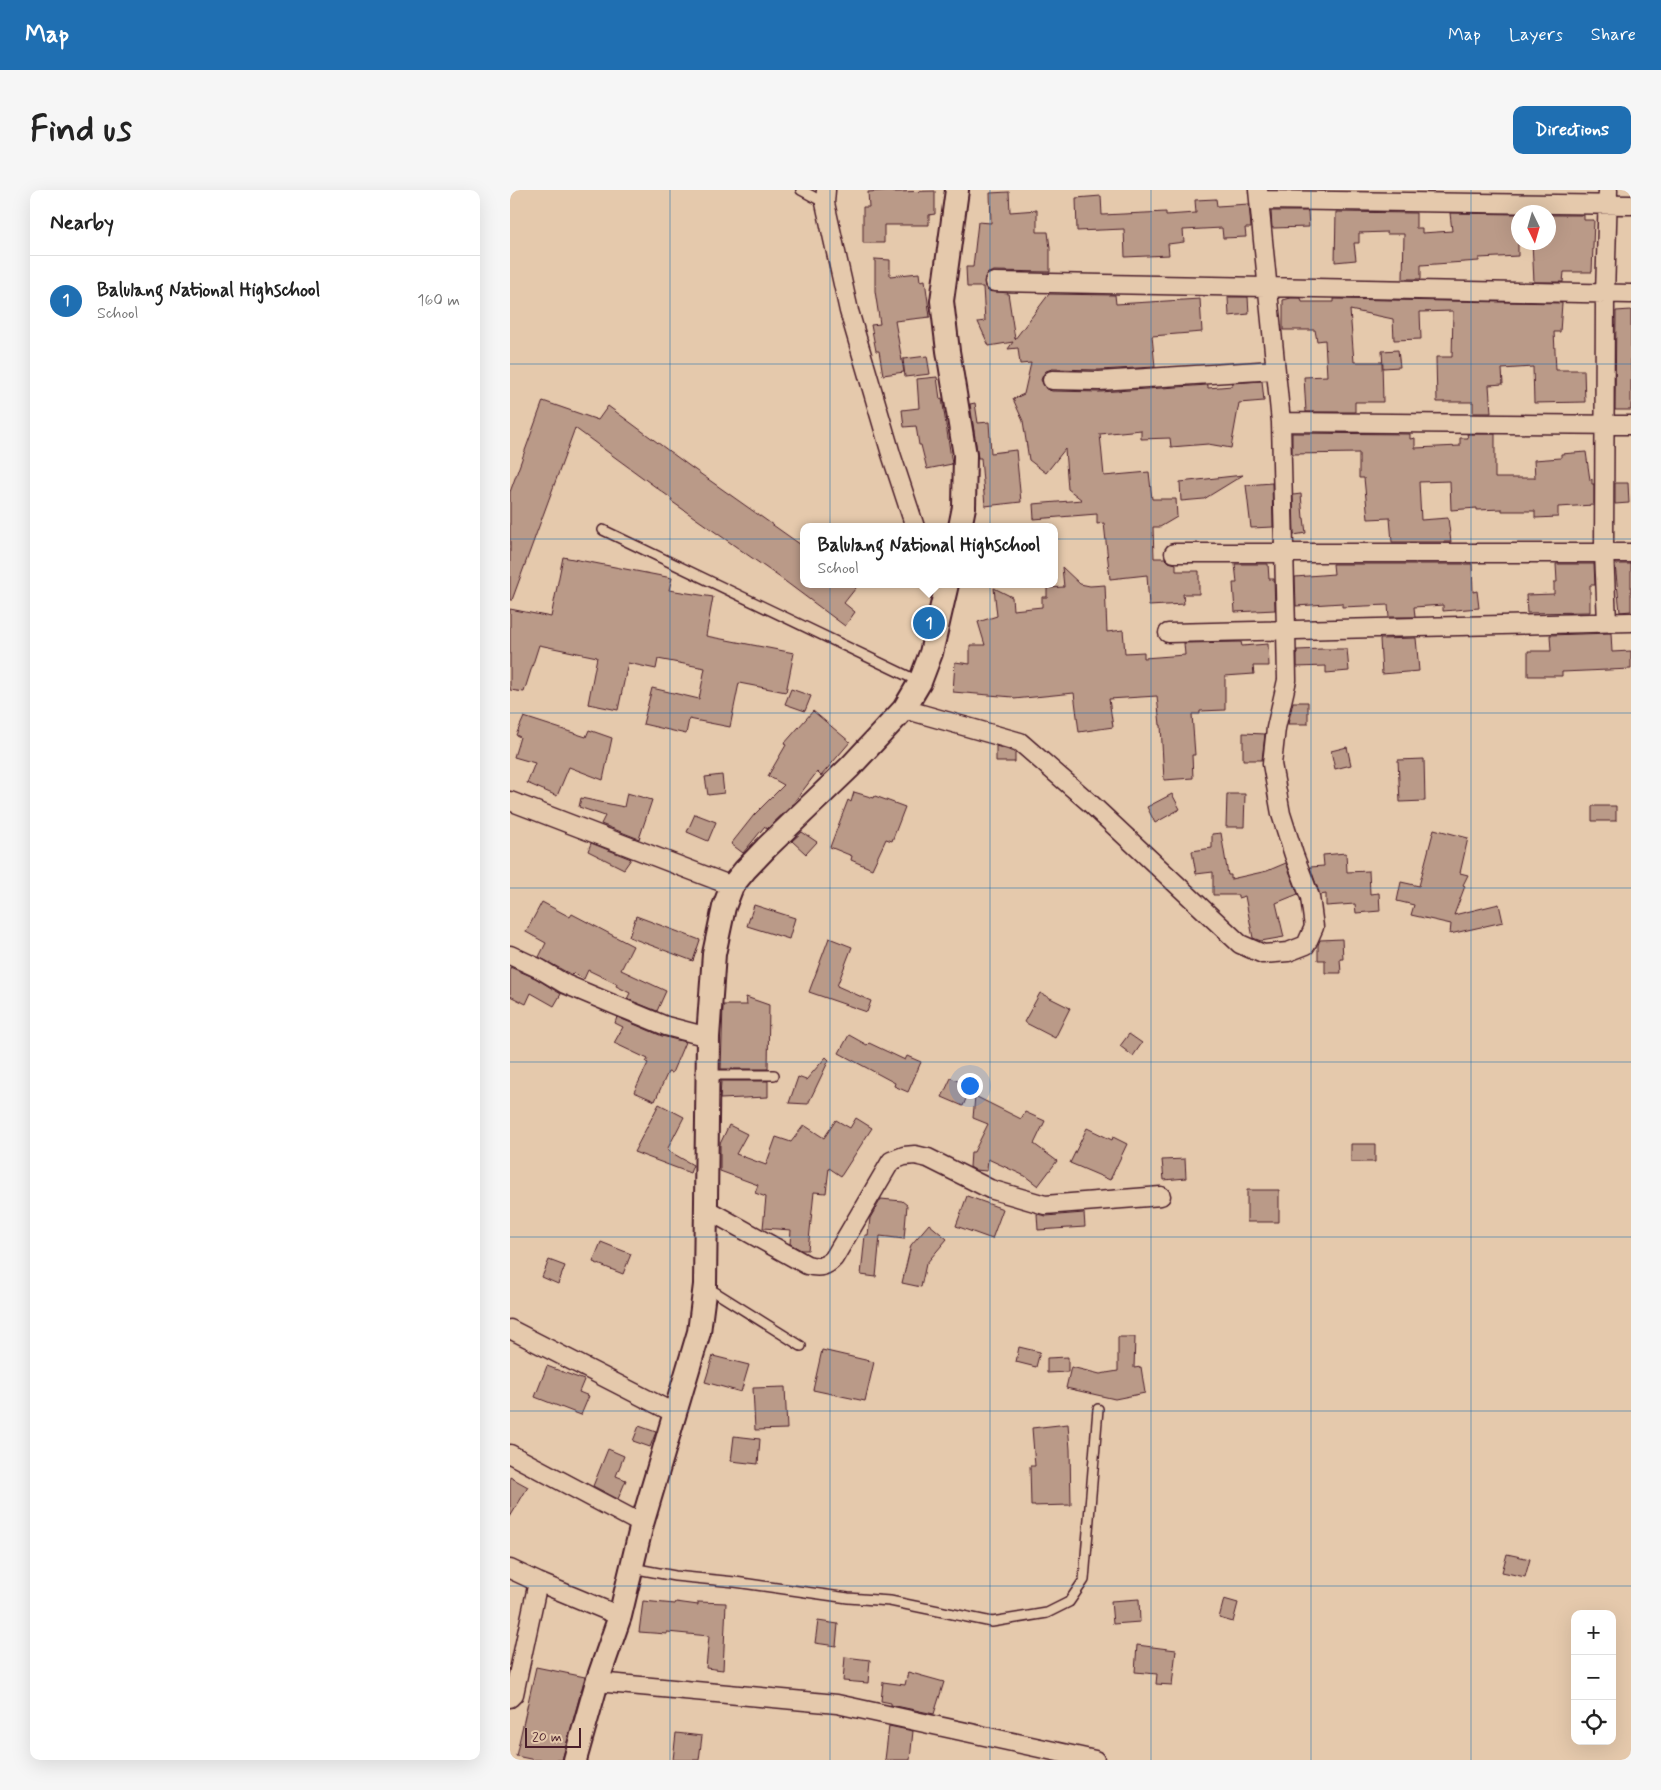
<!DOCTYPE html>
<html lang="en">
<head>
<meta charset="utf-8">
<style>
	body { margin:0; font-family:Mynerve,sans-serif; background:#f6f6f6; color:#222 }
	.controls { position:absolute; right:15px; bottom:15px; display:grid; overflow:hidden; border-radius:10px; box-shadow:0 5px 20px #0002 }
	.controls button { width:45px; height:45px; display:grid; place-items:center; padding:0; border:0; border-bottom:1px solid #e0e0e0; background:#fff; color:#222; font:25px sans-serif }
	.compass { position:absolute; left:1001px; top:15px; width:45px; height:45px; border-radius:50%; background:#fff; box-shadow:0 5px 20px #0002; rotate:175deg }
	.scale { position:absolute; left:15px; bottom:12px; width:56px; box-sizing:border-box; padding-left:5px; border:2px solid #4a1f2b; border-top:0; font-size:14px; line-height:18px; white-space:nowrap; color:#4a1f2b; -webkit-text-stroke:4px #e5c9ac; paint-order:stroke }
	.you { position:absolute; left:459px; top:895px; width:18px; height:18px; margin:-12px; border:4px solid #fff; border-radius:50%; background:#1a73e8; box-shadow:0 0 0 8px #1a73e833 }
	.badge { display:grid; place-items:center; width:32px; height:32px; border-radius:50%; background:#1f6fb2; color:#fff; font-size:16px; font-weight:700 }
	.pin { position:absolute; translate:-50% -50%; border:2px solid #fff; box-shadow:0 1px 5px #0006 }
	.popup { position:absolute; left:290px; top:333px; width:258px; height:65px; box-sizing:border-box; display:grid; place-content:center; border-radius:10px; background:#fff; filter:drop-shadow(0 1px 4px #0005); font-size:16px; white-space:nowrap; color:#767676 }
	.popup b { font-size:19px; color:#222 }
	.popup::after { content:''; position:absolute; left:50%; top:100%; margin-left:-10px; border:10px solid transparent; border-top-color:#fff }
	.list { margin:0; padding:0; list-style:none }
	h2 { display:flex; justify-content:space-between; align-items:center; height:65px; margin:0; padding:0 20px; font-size:21px }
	h2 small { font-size:16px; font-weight:400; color:#767676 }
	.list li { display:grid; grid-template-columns:32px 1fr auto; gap:15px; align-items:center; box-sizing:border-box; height:90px; padding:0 20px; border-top:1px solid #e0e0e0 }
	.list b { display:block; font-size:19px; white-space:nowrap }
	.list p { margin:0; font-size:16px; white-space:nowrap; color:#767676 }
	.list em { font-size:16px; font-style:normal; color:#767676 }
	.icon { flex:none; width:28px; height:28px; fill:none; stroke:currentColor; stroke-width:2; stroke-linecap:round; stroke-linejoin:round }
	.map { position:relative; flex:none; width:1121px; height:1570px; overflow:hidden; border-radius:10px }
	header { display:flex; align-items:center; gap:30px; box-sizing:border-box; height:70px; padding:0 25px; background:#1f6fb2; color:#fff }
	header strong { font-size:24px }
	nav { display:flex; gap:28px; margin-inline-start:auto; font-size:18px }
	.intro { display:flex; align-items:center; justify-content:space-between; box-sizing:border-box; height:120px; padding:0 30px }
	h1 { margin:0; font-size:35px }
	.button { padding:12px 22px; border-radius:10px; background:#1f6fb2; color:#fff; font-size:18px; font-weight:700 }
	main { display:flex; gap:30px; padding:0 30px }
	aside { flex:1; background:#fff; border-radius:10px; box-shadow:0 5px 20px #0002 }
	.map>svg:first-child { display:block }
</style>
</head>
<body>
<header>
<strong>Map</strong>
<nav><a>Map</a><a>Layers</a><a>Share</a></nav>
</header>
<div class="intro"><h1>Find us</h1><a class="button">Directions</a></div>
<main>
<aside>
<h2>Nearby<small></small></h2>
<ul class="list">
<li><span class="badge">1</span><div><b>Balulang National Highschool</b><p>School</p></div><em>160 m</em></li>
</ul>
</aside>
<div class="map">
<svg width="1121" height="1570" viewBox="0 0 1121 1570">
	<rect width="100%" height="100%" fill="#e5c9ac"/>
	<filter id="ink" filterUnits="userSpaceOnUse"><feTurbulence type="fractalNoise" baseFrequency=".02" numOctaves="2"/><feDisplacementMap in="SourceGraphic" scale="10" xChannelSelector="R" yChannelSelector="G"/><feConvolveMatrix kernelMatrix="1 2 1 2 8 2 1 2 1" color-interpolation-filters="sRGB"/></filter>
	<g filter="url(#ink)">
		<path fill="#ba9a88" stroke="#4a1f2b" d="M 383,0 L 383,2 L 425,1 L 425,24 L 419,25 L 419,35 L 374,35 L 374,53 L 353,53 L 353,17 L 359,17 L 358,2 Z
			M 499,2 L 500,22 L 527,20 L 527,42 L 538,42 L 540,58 L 540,82 L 484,81 L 478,83 L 475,87 L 475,97 L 478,101 L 498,103 L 505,149 L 539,104 L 605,105 L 606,114 L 690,109 L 692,142 L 642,146 L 645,177 L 589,180 L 542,179 L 536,181 L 533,185 L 531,190 L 536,199 L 542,201 L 590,202 L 698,195 L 698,198 L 722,196 L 722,193 L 752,191 L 754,211 L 729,213 L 721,258 L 698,254 L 661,257 L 660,248 L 631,249 L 631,240 L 590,244 L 594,286 L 639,282 L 642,309 L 666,309 L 667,327 L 650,337 L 643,337 L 644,368 L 655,368 L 659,372 L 666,374 L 666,381 L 689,381 L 689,404 L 673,404 L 674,414 L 639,416 L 637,385 L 600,389 L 594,333 L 587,334 L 587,324 L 524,329 L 523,314 L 572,310 L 558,299 L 555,259 L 536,283 L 519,270 L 513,231 L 503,209 L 514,204 L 521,173 L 510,174 L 508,158 L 498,159 L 503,152 L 479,156 L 468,132 L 475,131 L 473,97 L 457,97 L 456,77 L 463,77 L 468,32 L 481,33 L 480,3 Z
			M 591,6 L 592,25 L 656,22 L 656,25 L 686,23 L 685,10 L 706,9 L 707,16 L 739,14 L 741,38 L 735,38 L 736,47 L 713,48 L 712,38 L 673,40 L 674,52 L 658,54 L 659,65 L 615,67 L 614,39 L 567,41 L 566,8 Z
			M 761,21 L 798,21 L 799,37 L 762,38 Z
			M 826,22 L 906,23 L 906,38 L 912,38 L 912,43 L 942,41 L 940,23 L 1008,24 L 1008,66 L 969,68 L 969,71 L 911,75 L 911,89 L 893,89 L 894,44 L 877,44 L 877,42 L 849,43 L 849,53 L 844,53 L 846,70 L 825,72 Z
			M 1038,25 L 1074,25 L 1074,30 L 1084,30 L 1082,82 L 1054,82 L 1053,92 L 1024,92 L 1022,52 L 1038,52 Z
			M 365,69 L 380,70 L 380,86 L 409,83 L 410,91 L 415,90 L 420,127 L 385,131 L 394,182 L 373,185 L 369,161 L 366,161 L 361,135 L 370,134 L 365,101 Z
			M 718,107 L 738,107 L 739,124 L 719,126 Z
			M 781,108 L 791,108 L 792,112 L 824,112 L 824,109 L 1052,113 L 1050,142 L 1044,142 L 1046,180 L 1074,180 L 1075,212 L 1024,213 L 1023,177 L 992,179 L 993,194 L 979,195 L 981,223 L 963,223 L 963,212 L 927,212 L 926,167 L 942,167 L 943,121 L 910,122 L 911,149 L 884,150 L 883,129 L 840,120 L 844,172 L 872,172 L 873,212 L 845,212 L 845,222 L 796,222 L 794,187 L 817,186 L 815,150 L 807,151 L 805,140 L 773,140 L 773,110 Z
			M 1121,120 L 1121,220 L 1105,220 L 1106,121 Z
			M 888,160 L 890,177 L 873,178 L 872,161 Z
			M 417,166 L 420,184 L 395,187 L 393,169 Z
			M 427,187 L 430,209 L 432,208 L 442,274 L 417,279 L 411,255 L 409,255 L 406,236 L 394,237 L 392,220 L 409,218 L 407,189 Z
			M 33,211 L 88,230 L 98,216 L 178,275 L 294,357 L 294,394 L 349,394 L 334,413 L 345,422 L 335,436 L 272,389 L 161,311 L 162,309 L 65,238 L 2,410 L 0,410 L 0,302 Z
			M 465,213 L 468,233 L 479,232 L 481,263 L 506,260 L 511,312 L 475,316 L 471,268 L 468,268 L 460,214 Z
			M 782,243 L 900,244 L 900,249 L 905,248 L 905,258 L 950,256 L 950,248 L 958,248 L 957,244 L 985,244 L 985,288 L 1025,288 L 1024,270 L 1051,268 L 1051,264 L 1076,262 L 1080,290 L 1082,289 L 1082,294 L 1084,294 L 1084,315 L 1048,317 L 1048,327 L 1025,328 L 1025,321 L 992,321 L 992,319 L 967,320 L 967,318 L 941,320 L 940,291 L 909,292 L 911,330 L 938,328 L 941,352 L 882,352 L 880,328 L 858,329 L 854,288 L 849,288 L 849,263 L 782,264 Z
			M 733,285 L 694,309 L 671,311 L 670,292 Z
			M 762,293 L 763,337 L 741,338 L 736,295 Z
			M 1105,293 L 1118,293 L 1119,313 L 1105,314 Z
			M 791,304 L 793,328 L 794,328 L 796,343 L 784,345 L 783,305 Z
			M 53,367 L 162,388 L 159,400 L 203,407 L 196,446 L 284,463 L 276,502 L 229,493 L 220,537 L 179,529 L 176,544 L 133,534 L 142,498 L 189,509 L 195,478 L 148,469 L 146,479 L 118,473 L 108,520 L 78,514 L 87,467 L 29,455 L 14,502 L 0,500 L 0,419 L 41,427 Z
			M 725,374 L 758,374 L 759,389 L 764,389 L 765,420 L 725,422 L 723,393 L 727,393 Z
			M 823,374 L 962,374 L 963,402 L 967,401 L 969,418 L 933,421 L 933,415 L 904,417 L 905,427 L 879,427 L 878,415 L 832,417 L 832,413 L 786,416 L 785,387 L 824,384 Z
			M 1046,374 L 1084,374 L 1085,395 L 1080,395 L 1080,422 L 1017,423 L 1016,405 L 1044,404 L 1044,392 L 1047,392 Z
			M 1105,374 L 1121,374 L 1121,421 L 1110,422 Z
			M 552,377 L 570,394 L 580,396 L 595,395 L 597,442 L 613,440 L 615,463 L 634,462 L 634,468 L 675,465 L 674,453 L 731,452 L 732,456 L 758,454 L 759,476 L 743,476 L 744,484 L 715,486 L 715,520 L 690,521 L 690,524 L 682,524 L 685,565 L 682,565 L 683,588 L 654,590 L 651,535 L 650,535 L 647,506 L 599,509 L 603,537 L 569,542 L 564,503 L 504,509 L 503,507 L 443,502 L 445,472 L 460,474 L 460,455 L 475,455 L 468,432 L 487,426 L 484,398 L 502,407 L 503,420 L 532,417 L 532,407 L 537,407 L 537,398 L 554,397 Z
			M 1101,443 L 1102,462 L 1121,461 L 1121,479 L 1052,482 L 1052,486 L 1018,486 L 1018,461 L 1041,461 L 1040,445 Z
			M 906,448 L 909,481 L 872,484 L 870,449 Z
			M 812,459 L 837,459 L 839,481 L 816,483 L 816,476 L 787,477 L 787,460 Z
			M 281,499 L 301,506 L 295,521 L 275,514 Z
			M 783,512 L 798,512 L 798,534 L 778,534 Z
			M 303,521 L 340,552 L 311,586 L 307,582 L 281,616 L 257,639 L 255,636 L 233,663 L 221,654 L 244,625 L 274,595 L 258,586 L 276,555 L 274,554 Z
			M 14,527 L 76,547 L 79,540 L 102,548 L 93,590 L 59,577 L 47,606 L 17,593 L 25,573 L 4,567 L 10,547 L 6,545 Z
			M 733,543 L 755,544 L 752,570 L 733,570 Z
			M 486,556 L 505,562 L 505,572 L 486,572 Z
			M 837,557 L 841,575 L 825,579 L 821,561 Z
			M 914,569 L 915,611 L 890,612 L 888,570 Z
			M 212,585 L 214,603 L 198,605 L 195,587 Z
			M 344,602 L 364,608 L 365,606 L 395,617 L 382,651 L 376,649 L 362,679 L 341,670 L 342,666 L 320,657 L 338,610 L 341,612 Z
			M 117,603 L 142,610 L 129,649 L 91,634 L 95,626 L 69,617 L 71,608 L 114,617 Z
			M 662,604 L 670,619 L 645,633 L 637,617 Z
			M 717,604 L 735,604 L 734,637 L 716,637 Z
			M 1082,616 L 1106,616 L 1106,631 L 1082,631 Z
			M 185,624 L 206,632 L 198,651 L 177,642 Z
			M 924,639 L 958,648 L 950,683 L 958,685 L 953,695 L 955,696 L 944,725 L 989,714 L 993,732 L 940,744 L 941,734 L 901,725 L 904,715 L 887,711 L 891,692 L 909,696 Z
			M 292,642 L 307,652 L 296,664 L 282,651 Z
			M 711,643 L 718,685 L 721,685 L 721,689 L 757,681 L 776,673 L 788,704 L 766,713 L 774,747 L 751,751 L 743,748 L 735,706 L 728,708 L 728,705 L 703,705 L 703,682 L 686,684 L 682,661 L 702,658 L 702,644 Z
			M 81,653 L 121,669 L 114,679 L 78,661 Z
			M 836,663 L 837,682 L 859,681 L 860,704 L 869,703 L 870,721 L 846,723 L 845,714 L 816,716 L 816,704 L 810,705 L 800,677 L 814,676 L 813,665 Z
			M 32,712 L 60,727 L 62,724 L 123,756 L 111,780 L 156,801 L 147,821 L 117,809 L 120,803 L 106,796 L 107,794 L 78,780 L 74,789 L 63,783 L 61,785 L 60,784 L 29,767 L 36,753 L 16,742 Z
			M 244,715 L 285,728 L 279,749 L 237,736 Z
			M 126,726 L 190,750 L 183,771 L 119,747 Z
			M 319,748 L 342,757 L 327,796 L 361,811 L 357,822 L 299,802 Z
			M 832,749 L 833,769 L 830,769 L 831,783 L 815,783 L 815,770 L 808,770 L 808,755 L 810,750 Z
			M 0,777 L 25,788 L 51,804 L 44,816 L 21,803 L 16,814 L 0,806 Z
			M 530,803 L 560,818 L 545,848 L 514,832 Z
			M 236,807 L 259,815 L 258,879 L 211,879 L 213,815 L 237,815 Z
			M 107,827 L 152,846 L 175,852 L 162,883 L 158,882 L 145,911 L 124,902 L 138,873 L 136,872 L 138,869 L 104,853 L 113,837 L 105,833 Z
			M 619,844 L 632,853 L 623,866 L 610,856 Z
			M 339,845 L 357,855 L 359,853 L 395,870 L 397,866 L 411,872 L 398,902 L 384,896 L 385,893 L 329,863 Z
			M 316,867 L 319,870 L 298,914 L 279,913 L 288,887 L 296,890 Z
			M 441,888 L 461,897 L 453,916 L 432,907 Z
			M 211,891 L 258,891 L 258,907 L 210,909 Z
			M 465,906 L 511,929 L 515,922 L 535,931 L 524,954 L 547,971 L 528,996 L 515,986 L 478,969 L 477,981 L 465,980 L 460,977 L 461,962 L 464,962 L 478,934 L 463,928 Z
			M 149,914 L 174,927 L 157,960 L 183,975 L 180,983 L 124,962 Z
			M 346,928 L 362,938 L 331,986 L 319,978 L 316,1003 L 304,1002 L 298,1060 L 291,1060 L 280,1054 L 281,1040 L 253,1038 L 256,1007 L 245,1003 L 248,995 L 210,981 L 210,954 L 219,935 L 237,944 L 226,964 L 256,975 L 266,947 L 281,952 L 294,935 L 314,948 L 326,930 L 340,938 Z
			M 577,938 L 602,950 L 603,947 L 617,954 L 600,990 L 560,973 Z
			M 841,954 L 865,954 L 865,972 L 841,972 Z
			M 675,969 L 676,988 L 654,990 L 652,970 Z
			M 737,1000 L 769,1000 L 769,1032 L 737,1032 Z
			M 457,1006 L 493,1019 L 482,1049 L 446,1036 Z
			M 371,1009 L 392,1011 L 397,1015 L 394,1049 L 370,1046 L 366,1087 L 351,1085 L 355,1045 L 358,1045 L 360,1028 Z
			M 574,1023 L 575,1037 L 528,1040 L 527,1024 L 536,1026 Z
			M 419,1034 L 437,1049 L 416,1074 L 411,1097 L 392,1093 L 401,1055 Z
			M 91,1052 L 121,1064 L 113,1084 L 83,1072 Z
			M 39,1070 L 55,1076 L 48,1094 L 32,1087 Z
			M 608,1147 L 625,1147 L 624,1178 L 631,1177 L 635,1203 L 605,1209 L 556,1198 L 561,1177 L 590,1184 L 608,1181 Z
			M 509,1157 L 530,1162 L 526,1177 L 506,1172 Z
			M 312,1160 L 364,1172 L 355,1211 L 303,1200 Z
			M 203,1166 L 239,1175 L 231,1202 L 195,1192 Z
			M 558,1167 L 558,1182 L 537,1183 L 537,1168 Z
			M 37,1176 L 74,1190 L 69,1202 L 79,1206 L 71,1225 L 25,1207 Z
			M 275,1197 L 277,1239 L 245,1240 L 243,1198 Z
			M 558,1234 L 560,1259 L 561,1315 L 521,1316 L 520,1276 L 525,1276 L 522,1238 Z
			M 129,1236 L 146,1242 L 140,1257 L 123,1251 Z
			M 224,1246 L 250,1249 L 248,1274 L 221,1271 Z
			M 98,1259 L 114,1266 L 106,1286 L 116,1290 L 108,1309 L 83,1296 Z
			M 0,1287 L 18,1297 L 0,1327 Z
			M 997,1364 L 1020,1369 L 1015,1387 L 992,1382 Z
			M 629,1409 L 630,1432 L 603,1434 L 601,1411 Z
			M 714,1409 L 728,1413 L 723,1432 L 709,1428 Z
			M 133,1411 L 165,1414 L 166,1412 L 188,1415 L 188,1412 L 216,1413 L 213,1480 L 196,1478 L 199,1446 L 157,1442 L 157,1444 L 129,1442 Z
			M 308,1431 L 328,1434 L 326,1456 L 305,1453 Z
			M 627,1455 L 666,1460 L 662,1495 L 646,1494 L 647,1484 L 625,1482 Z
			M 335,1467 L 360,1470 L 358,1493 L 333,1491 Z
			M 26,1477 L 75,1487 L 52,1570 L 25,1570 L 6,1566 Z
			M 398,1482 L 434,1492 L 424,1524 L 381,1515 L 381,1513 L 371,1511 L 373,1492 L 395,1495 Z
			M 379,1536 L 403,1541 L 400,1570 L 375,1570 Z
			M 166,1543 L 192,1546 L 189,1570 L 163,1570 Z"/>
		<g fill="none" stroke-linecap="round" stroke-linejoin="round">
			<g stroke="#4a1f2b" stroke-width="12">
				<path id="service" d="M 291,0 L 315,13
					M 93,340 L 410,492
					M 197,885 L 264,885
					M 197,1097 L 291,1156
					M 122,1378 L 165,1386 L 225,1392 L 338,1408 L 380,1411 L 482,1432 L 537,1423 L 559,1412 L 574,1390 L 588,1219"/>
			</g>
			<g stroke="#4a1f2b" stroke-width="21">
				<path id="minor" d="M 316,0 L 315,13 L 339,121 L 381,264 L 405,337
					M 749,10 L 1121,15
					M 484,92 L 1121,104
					M 542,190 L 589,191 L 765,180
					M 771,232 L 1121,235
					M 664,363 L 1121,363
					M 1097,432 L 1094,362 L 1095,105 L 1098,0
					M 658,443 L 1121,432
					M 394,519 L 510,552 L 580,613 L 730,754 L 753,764 L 778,762 L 796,755 L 804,737 L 800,707 L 784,665 L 771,624 L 762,574 L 766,538 L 777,490 L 776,440 L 771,232 L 748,0
					M 0,611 L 222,696
					M 0,765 L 30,779 L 55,794 L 105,815 L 156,836 L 198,847
					M 196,1019 L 297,1075 C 309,1078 316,1077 324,1068 L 381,971 L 394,966 L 405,965 L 418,968 L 480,999 L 535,1015 L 651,1006
					M 0,1139 L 164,1223
					M 0,1264 L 132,1334
					M 0,1379 L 28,1392 L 110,1426
					M 87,1492 L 327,1514 L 585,1570
					M 0,1508 L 4,1504 L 28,1392"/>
			</g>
			<g stroke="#4a1f2b" stroke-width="26">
				<path id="tertiary" d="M 447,0 L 432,111 L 438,161 L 455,265 L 454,317 L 450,337
					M 65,1570 L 87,1492 L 110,1426 L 132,1334 L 189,1142 L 195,1095 L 198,847 L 204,764 L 214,717 L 222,696 L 235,680 L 256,658 L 340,577 L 394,519 L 410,492 L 421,463 L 437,394"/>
			</g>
			<use href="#service" stroke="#e5c9ac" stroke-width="9"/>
			<use href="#minor" stroke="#e5c9ac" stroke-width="18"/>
			<use href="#tertiary" stroke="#e5c9ac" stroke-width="22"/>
		</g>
	</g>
	<path fill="none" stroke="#1f6fb2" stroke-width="1" stroke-opacity="0.55" d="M 160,0 L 160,1570M 320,0 L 320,1570M 480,0 L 480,1570M 641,0 L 641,1570M 801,0 L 801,1570M 961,0 L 961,1570M 0,174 L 1121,174M 0,349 L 1121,349M 0,523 L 1121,523M 0,698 L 1121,698M 0,872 L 1121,872M 0,1047 L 1121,1047M 0,1221 L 1121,1221M 0,1396 L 1121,1396"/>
</svg>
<div class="controls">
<button>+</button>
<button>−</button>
<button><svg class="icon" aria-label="locate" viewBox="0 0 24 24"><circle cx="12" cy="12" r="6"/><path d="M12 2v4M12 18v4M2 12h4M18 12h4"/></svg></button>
</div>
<svg class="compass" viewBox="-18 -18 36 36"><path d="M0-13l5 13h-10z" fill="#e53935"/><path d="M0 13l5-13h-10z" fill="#767676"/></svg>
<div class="scale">20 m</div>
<div class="you"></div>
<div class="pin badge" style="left:419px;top:433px">1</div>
<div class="popup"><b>Balulang National Highschool</b>School</div>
</div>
</main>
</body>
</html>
